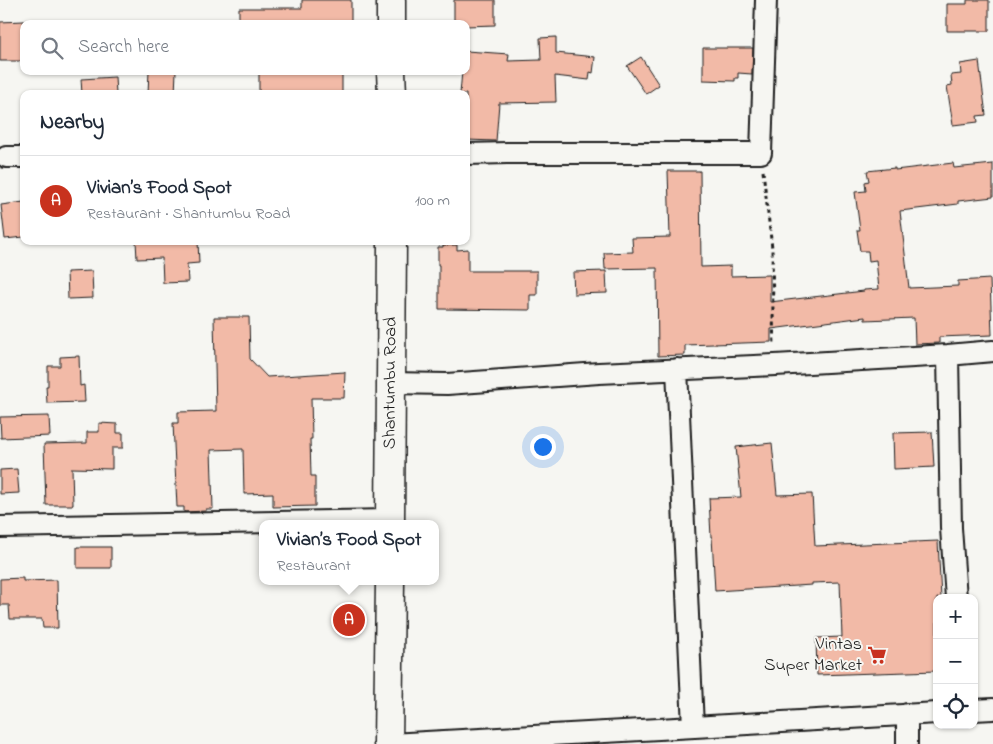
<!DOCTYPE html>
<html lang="en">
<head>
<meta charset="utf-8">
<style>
	body { margin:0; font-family:"Indie Flower",sans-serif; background:#f6f6f7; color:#1f2937 }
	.controls { position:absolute; right:15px; bottom:15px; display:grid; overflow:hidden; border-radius:10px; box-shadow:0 1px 4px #0004 }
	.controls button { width:45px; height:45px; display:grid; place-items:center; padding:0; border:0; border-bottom:1px solid #e0e1e3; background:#fff; color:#1f2937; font:25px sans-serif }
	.you { position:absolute; left:542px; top:446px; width:18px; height:18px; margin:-12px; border:4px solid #fff; border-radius:50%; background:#1a73e8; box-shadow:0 0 0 8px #1a73e833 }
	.badge { display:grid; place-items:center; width:32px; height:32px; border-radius:50%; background:#c8321e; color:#fff; font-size:16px; font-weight:700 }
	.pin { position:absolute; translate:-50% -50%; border:2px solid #fff; box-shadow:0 1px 5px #0006 }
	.popup { position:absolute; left:259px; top:520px; width:180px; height:65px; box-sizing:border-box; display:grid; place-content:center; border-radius:10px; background:#fff; filter:drop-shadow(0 1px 4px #0005); font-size:16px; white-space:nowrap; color:#747a83 }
	.popup b { font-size:19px; color:#1f2937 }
	.popup::after { content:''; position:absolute; left:50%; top:100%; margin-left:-10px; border:10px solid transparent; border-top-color:#fff }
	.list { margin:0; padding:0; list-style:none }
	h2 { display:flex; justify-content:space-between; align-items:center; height:65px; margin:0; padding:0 20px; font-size:21px }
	h2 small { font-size:16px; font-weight:400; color:#747a83 }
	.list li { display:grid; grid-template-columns:32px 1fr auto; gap:15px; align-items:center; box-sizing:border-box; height:90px; padding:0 20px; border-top:1px solid #e0e1e3 }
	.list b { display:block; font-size:19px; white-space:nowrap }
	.list p { margin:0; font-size:16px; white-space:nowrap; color:#747a83 }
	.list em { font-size:16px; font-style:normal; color:#747a83 }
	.icon { flex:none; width:28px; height:28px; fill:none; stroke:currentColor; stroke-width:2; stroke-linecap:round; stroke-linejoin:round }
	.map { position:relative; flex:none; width:993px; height:744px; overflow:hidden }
	.search { position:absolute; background:#fff; box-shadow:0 1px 4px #0004; left:20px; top:20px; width:450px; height:55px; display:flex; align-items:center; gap:12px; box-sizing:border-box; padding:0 18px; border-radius:10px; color:#747a83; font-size:19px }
	.panel { position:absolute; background:#fff; box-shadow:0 1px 4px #0004; left:20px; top:90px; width:450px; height:155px; border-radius:10px }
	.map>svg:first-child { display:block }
</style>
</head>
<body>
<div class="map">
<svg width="993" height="744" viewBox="0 0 993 744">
	<rect width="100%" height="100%" fill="#f6f6f2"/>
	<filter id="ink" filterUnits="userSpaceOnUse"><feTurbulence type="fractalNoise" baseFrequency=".02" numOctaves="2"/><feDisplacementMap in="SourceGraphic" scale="10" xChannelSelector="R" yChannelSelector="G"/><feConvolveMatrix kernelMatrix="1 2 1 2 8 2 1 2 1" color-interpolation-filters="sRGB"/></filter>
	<g filter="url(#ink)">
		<path fill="#f2baa7" stroke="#1c1c1c" d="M 302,0 L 351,0 L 351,24 L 239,24 L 239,8 L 302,8 Z
			M 454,0 L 495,0 L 495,25 L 466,26 L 466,24 L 454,24 Z
			M 967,0 L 989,0 L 989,31 L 947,31 L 947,4 L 967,4 Z
			M 24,21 L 24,61 L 0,61 L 0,22 Z
			M 556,37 L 556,53 L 595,57 L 593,73 L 590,72 L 589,80 L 555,76 L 556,102 L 499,103 L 496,141 L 466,140 L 466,94 L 460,94 L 462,71 L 466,71 L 466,51 L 509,54 L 508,61 L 541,60 L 540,38 Z
			M 703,48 L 753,48 L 752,74 L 738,73 L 738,78 L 735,78 L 735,81 L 703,80 Z
			M 641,57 L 659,85 L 646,94 L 627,66 Z
			M 979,61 L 986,115 L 977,116 L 978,122 L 953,125 L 947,86 L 952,85 L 951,75 L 961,74 L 960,64 Z
			M 149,71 L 176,71 L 175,94 L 148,94 Z
			M 259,71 L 342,71 L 342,94 L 267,94 L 267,92 L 259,92 Z
			M 115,77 L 116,94 L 82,94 L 81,79 Z
			M 953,163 L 954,168 L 993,164 L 993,197 L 958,201 L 958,204 L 900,211 L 909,288 L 958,286 L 958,281 L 990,279 L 992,335 L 939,337 L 939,343 L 915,344 L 914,318 L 865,320 L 865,317 L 771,329 L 771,342 L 685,345 L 685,355 L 658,356 L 657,268 L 605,269 L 604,253 L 633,252 L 632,238 L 670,237 L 668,171 L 700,171 L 701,267 L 731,266 L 731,276 L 770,275 L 770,302 L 864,291 L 864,290 L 879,289 L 876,260 L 869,261 L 868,251 L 860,251 L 857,230 L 860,230 L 855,192 L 866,191 L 865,182 L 869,181 L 867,171 L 895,168 L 895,170 Z
			M 24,202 L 24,237 L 5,239 L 1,205 Z
			M 136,241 L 198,241 L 199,263 L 187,264 L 188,282 L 163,283 L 162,258 L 137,259 Z
			M 443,245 L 457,245 L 457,250 L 468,249 L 468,271 L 537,271 L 537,295 L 530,295 L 530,310 L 439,309 L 439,265 L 438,265 L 438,247 L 443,247 Z
			M 92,271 L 93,298 L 68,299 L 67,272 Z
			M 606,271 L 607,293 L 574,294 L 573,272 Z
			M 214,317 L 249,317 L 250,359 L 267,377 L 345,372 L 344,398 L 311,398 L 312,439 L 310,439 L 311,476 L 315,476 L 315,506 L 273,507 L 273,493 L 244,494 L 243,449 L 211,450 L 213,509 L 206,509 L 206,511 L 184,512 L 184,507 L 177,507 L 173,423 L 178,423 L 178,412 L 216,411 Z
			M 79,356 L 80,386 L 84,385 L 85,402 L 47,403 L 46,386 L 48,386 L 48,366 L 60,366 L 60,357 Z
			M 49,416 L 50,436 L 1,438 L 0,417 Z
			M 99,423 L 117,424 L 117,433 L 123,433 L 123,448 L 112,448 L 112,469 L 72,468 L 73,505 L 46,505 L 44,444 L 87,443 L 87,432 L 99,432 Z
			M 932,432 L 934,467 L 894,469 L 893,433 Z
			M 772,443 L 777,495 L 812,494 L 815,546 L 938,541 L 941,598 L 937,598 L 937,671 L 817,675 L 816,638 L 842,637 L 840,582 L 812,583 L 812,585 L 715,591 L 712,537 L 711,537 L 709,498 L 741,497 L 736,447 Z
			M 17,469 L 19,493 L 0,494 L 0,470 Z
			M 77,547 L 111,547 L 111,568 L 77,568 Z
			M 23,578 L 23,581 L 57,580 L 58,628 L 43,628 L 42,619 L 10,619 L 9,605 L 0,605 L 0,579 Z"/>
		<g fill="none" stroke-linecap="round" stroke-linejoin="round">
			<g stroke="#1c1c1c" stroke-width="24">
				<path id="street" d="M 466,154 L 507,153 L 761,153 L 766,0
					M 6,157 L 24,157
					M 948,355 L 951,528 L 956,598
					M 677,369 L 693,727
					M 390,383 L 447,384 L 599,373 L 775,365 L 948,355 L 993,351
					M 0,527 L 390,520
					M 974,710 L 993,709
					M 390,744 L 659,729 L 937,713
					M 907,744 L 907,714"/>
			</g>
			<g stroke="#1c1c1c" stroke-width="31">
				<g id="secondary">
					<path d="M 391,0 L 391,24"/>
					<path d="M 391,71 L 392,94"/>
					<path id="s1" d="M 390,524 L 392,241"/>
					<path d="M 388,744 L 390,581"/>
				</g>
			</g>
			<path stroke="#1c1c1c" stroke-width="3" stroke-dasharray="4 4" stroke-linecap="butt" d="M 763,171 L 772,248 L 773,314 L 774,346"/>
			<use href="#street" stroke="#f6f6f2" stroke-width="20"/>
			<use href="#secondary" stroke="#f6f6f2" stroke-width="28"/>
		</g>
	</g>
	<defs>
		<g id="supermarket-bare" transform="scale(1.5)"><path d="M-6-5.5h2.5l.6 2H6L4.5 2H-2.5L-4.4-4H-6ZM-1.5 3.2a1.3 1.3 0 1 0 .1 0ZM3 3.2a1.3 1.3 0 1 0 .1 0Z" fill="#c8321e" stroke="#f6f6f2" stroke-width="2.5" paint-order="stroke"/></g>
	</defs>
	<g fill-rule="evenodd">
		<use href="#supermarket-bare" x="877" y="655"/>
	</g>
	<g text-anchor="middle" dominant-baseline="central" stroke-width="4" stroke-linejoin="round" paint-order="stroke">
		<g font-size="18" fill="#1c1c1c" stroke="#f6f6f2">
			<text stroke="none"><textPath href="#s1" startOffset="141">Shantumbu Road</textPath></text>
		</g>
		<g font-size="18" fill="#1c1c1c" stroke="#f6f6f2" text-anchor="end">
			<text x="862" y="645">Vintas<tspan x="862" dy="21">Super Market</tspan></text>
		</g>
	</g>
</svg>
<div class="controls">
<button>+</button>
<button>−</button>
<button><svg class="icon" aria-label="locate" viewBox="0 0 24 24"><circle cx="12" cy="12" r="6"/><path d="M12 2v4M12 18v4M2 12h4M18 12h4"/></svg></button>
</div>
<div class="you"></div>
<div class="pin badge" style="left:349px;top:620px">A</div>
<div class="popup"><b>Vivian’s Food Spot</b>Restaurant</div>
<div class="search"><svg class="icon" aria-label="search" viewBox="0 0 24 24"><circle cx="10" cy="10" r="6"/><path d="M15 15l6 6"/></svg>Search here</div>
<section class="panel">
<h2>Nearby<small></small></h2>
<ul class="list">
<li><span class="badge">A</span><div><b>Vivian’s Food Spot</b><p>Restaurant · Shantumbu Road</p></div><em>100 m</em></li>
</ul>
</section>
</div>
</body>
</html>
